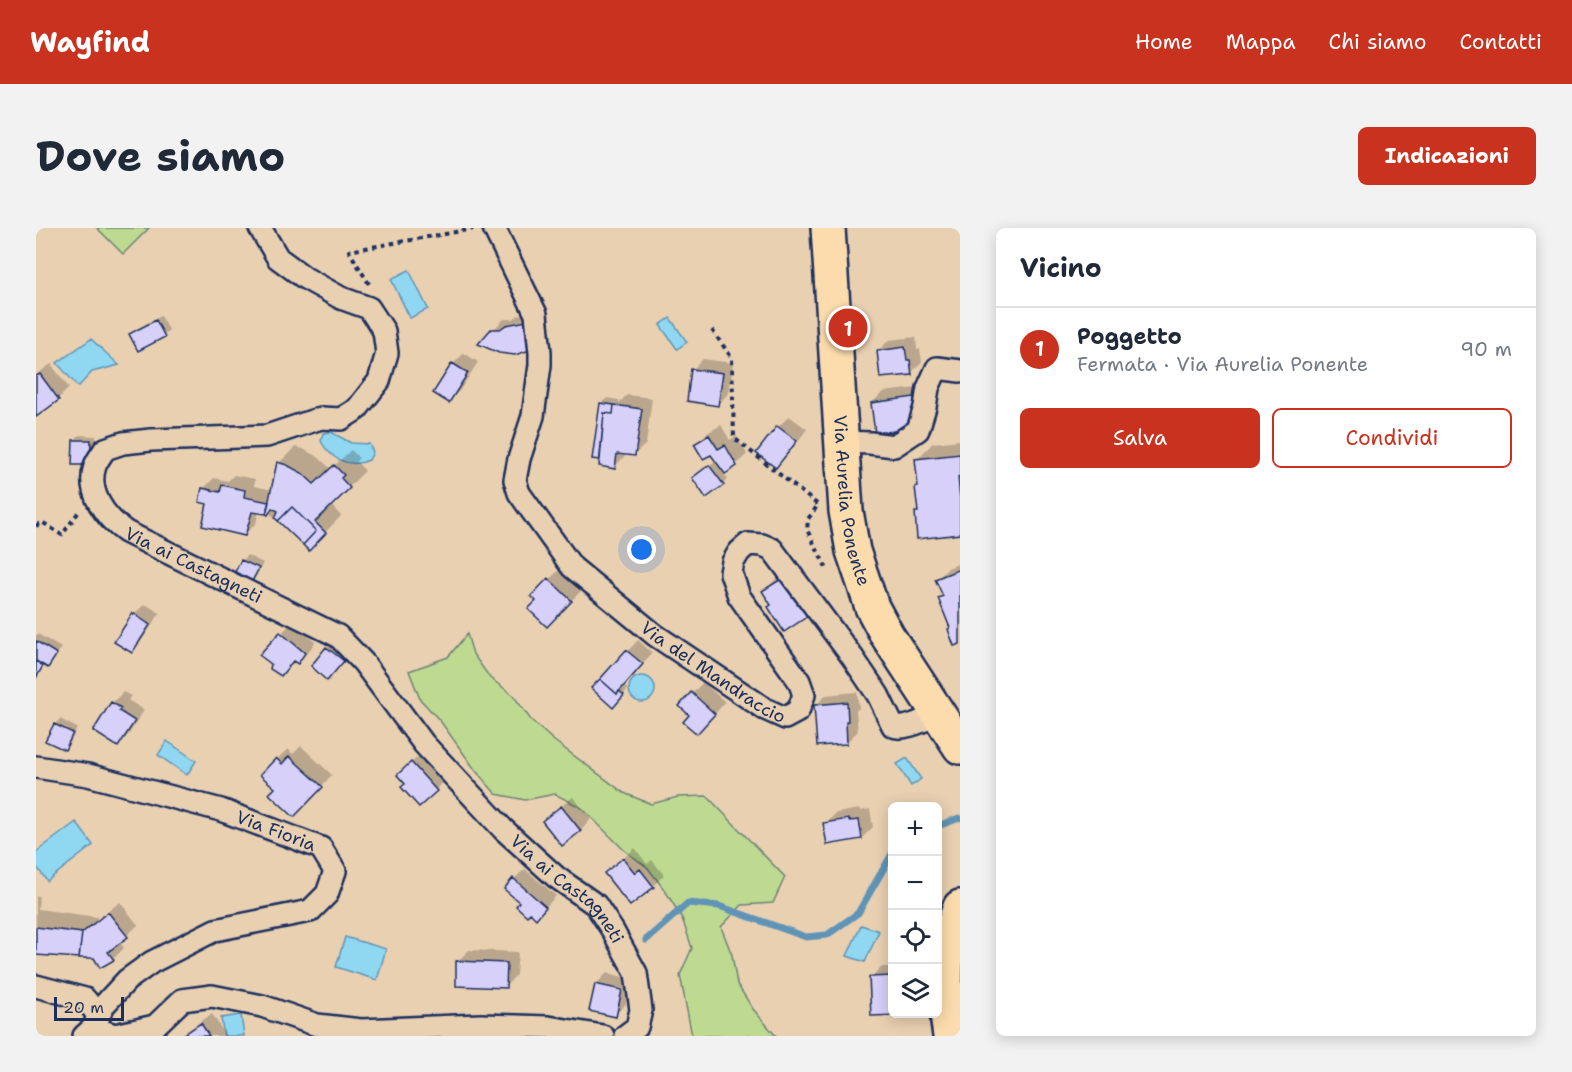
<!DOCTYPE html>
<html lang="it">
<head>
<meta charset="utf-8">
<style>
	body { margin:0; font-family:"Shantell Sans",sans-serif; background:#f2f2f3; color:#1f2937 }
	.controls { position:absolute; right:18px; bottom:18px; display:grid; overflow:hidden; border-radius:9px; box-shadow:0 3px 15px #0003 }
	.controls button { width:54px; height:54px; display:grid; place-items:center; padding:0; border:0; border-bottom:2px solid #e0e1e3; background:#fff; color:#1f2937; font:30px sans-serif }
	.scale { position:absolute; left:18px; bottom:15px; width:70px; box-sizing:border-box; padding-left:6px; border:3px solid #1b2f5e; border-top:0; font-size:16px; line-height:21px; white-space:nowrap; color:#1b2f5e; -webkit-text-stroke:4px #e9d0b1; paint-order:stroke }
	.you { position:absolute; left:606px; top:322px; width:21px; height:21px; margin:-15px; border:4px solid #fff; border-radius:50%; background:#1a73e8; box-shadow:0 0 0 9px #1a73e833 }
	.badge { display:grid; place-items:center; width:39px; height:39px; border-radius:50%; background:#c8321e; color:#fff; font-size:20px; font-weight:700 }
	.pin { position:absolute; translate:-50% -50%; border:3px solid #fff; box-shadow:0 2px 6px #0006 }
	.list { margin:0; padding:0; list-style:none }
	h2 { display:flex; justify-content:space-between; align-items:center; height:78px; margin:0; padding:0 24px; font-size:26px }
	h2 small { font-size:20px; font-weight:400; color:#747a83 }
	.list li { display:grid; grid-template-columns:39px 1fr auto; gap:18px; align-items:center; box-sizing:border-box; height:84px; padding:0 24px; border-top:2px solid #e0e1e3 }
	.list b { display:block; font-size:22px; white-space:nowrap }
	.list p { margin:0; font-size:20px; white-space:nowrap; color:#747a83 }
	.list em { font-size:20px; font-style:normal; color:#747a83 }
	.actions { display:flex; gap:12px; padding:18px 24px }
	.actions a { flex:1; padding:14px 0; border:2px solid #c8321e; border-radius:9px; text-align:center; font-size:21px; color:#c8321e }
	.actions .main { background:#c8321e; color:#fff }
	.icon { flex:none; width:33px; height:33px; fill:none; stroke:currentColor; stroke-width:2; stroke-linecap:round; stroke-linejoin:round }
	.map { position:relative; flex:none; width:924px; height:808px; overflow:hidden; border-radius:9px }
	header { display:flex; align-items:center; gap:36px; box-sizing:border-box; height:84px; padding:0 30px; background:#c8321e; color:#fff }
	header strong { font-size:28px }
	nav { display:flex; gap:33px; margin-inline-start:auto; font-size:21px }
	.intro { display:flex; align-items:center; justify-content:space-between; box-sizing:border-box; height:144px; padding:0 36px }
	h1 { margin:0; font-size:42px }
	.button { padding:15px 27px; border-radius:9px; background:#c8321e; color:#fff; font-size:21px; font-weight:700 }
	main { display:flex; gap:36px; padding:0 36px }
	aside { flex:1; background:#fff; border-radius:9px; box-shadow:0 3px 15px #0003 }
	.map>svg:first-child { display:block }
</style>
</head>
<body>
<header>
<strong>Wayfind</strong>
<nav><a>Home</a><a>Mappa</a><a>Chi siamo</a><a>Contatti</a></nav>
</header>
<div class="intro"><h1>Dove siamo</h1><a class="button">Indicazioni</a></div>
<main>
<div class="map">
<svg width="924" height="808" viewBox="0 0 924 808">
	<rect width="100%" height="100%" fill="#e9d0b1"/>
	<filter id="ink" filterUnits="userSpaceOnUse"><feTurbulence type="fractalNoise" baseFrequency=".0167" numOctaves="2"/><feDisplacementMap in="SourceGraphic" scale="12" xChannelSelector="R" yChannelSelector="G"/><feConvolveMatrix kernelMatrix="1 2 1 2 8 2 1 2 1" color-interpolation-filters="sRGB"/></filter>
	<g filter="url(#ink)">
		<path fill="#bed990" stroke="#6c8477" stroke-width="1.5" d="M 61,0 L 113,0 L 87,26 Z
			M 431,406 L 437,426 L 454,450 L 477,467 L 495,492 L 517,512 L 588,565 L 615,576 L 642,569 L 671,568 L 749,649 L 737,675 L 706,677 L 685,699 L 696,727 L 701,756 L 717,781 L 740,808 L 656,808 L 644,747 L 656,720 L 646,690 L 630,664 L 612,640 L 588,622 L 546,580 L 519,566 L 489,572 L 460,566 L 440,543 L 405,494 L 384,471 L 373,443 L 412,429 Z"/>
		<path fill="#90d8f1" stroke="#6194b6" stroke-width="1.5" d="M 373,42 L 392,81 L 374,90 L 355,51 Z
			M 634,90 L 651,114 L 641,121 L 624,97 Z
			M 55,111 L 83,137 L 56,144 L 42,159 L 21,135 Z
			M 295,204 L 315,215 L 333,216 L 337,224 L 333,232 C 314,241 294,231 285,213 L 287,205 Z
			M593 461a13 13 0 1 1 26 0a13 13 0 1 1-26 0Z
			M 131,513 L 160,533 L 151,547 L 122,527 Z
			M 871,530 L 885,551 L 875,558 L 861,536 Z
			M 40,594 L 57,617 L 11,653 L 0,638 L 0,624 Z
			M 825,697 L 843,703 L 829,734 L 811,728 Z
			M 309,709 L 350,721 L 341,752 L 300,739 Z
			M 205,787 L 208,808 L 188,808 L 185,790 Z"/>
		<path fill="#0003" d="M 501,83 L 463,123 L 444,115 L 468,91 L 477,91 L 483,87 Z
			M 125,88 L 133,102 L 128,107 L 95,106 L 100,101 Z
			M 880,109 L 881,122 L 884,121 L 886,134 L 875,145 L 842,123 L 853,112 Z
			M 428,125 L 442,134 L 424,162 L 413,173 L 399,164 L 417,136 Z
			M 667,131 L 697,135 L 693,165 L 682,176 L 656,142 Z
			M 15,136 L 33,160 L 22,171 L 0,187 L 0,147 Z
			M 889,159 L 875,203 L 836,175 L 847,164 Z
			M 591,167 L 616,170 L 610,216 L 599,226 L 590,225 L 589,228 L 578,239 L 566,175 L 571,170 L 583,172 L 583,175 Z
			M 753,188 L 771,201 L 751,228 L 740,238 L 742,199 Z
			M 685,197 L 694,212 L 700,208 L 711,226 L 700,237 L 687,245 L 692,251 L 687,256 L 663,245 L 681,232 L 675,225 L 660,216 L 671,205 Z
			M 43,207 L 60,208 L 59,231 L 38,213 Z
			M 924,212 L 924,305 L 880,285 L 883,282 L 881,259 L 884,256 L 881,231 L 897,215 Z
			M 259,219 L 267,221 L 282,229 L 295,241 L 315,222 L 323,230 L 320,233 L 329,243 L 295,277 L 305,288 L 273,321 L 243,292 L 234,286 L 223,283 L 220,295 L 209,306 L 172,275 L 167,261 L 178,250 L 192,253 L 198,247 L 219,251 L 218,258 L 237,262 L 243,235 Z
			M 211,327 L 227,335 L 218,352 L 213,357 L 198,350 L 206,333 Z
			M 924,335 L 924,414 L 915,400 L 904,371 L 908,367 L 901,351 L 912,340 Z
			M 758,340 L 782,376 L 771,387 L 737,377 L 728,363 L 739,352 Z
			M 524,341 L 546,362 L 511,397 L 502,373 L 497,368 Z
			M 109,376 L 124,385 L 106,412 L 96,423 L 98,386 Z
			M 256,394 L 279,414 L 273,423 L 262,434 L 259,432 L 245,447 L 226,427 Z
			M 2,406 L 25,420 L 16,433 L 11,438 L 9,437 L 0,449 L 0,407 Z
			M 602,412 L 616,425 L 587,458 L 592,461 L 582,473 L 558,460 Z
			M 296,415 L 311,428 L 296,446 L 291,420 Z
			M 667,454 L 689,474 L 672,494 L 655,487 L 645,478 Z
			M 87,464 L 95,468 L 92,472 L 108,482 L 93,506 L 82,517 L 76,475 Z
			M 821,464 L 823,480 L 820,483 L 822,503 L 811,514 L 779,478 L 790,467 Z
			M 24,491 L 41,500 L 34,515 L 29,520 L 19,496 Z
			M 265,518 L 296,547 L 269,576 L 241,560 L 241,531 L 252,521 L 257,526 Z
			M 387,524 L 411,551 L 383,577 L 374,536 Z
			M 537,569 L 555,591 L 544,602 L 508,594 L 519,583 Z
			M 824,581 L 824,583 L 834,581 L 837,599 L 826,610 L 789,596 L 800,585 Z
			M 599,620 L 611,636 L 616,632 L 628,647 L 617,658 L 570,646 Z
			M 489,641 L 520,668 L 500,689 L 485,674 L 478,651 Z
			M 0,668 L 3,668 L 2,681 L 61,689 L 61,692 L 84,674 L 102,697 L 84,714 L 88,720 L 77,731 L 0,726 Z
			M 433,722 L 482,724 L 480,747 L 470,758 L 422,733 Z
			M 846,739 L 856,739 L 856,785 L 837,786 L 835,750 Z
			M 571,745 L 596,751 L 590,776 L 579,787 L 560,756 Z
			M 176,786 L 190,808 L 143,808 Z"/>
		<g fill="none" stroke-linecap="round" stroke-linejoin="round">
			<path stroke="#6194b6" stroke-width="7" d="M 902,598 L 923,590
				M 610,712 L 652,675 L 683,678 L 770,709 L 791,707 L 822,685 L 856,626"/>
		</g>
		<path fill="#d7d0f9" stroke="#1b2f5e" stroke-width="1.5" d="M 120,92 L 129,109 L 102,123 L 93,106 Z
			M 491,93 L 497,121 L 479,127 L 463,125 L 442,116 L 455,101 L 464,101 L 470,97 Z
			M 869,119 L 871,132 L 874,132 L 876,147 L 844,150 L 841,123 Z
			M 416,135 L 432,145 L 413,175 L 397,165 Z
			M 655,141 L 687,145 L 682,178 L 651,173 Z
			M 4,146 L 23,172 L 0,189 L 0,148 Z
			M 878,169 L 881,191 L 874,192 L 875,204 L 869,202 L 839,205 L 835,175 Z
			M 564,175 L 578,177 L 577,186 L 568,185 L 564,232 L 556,231 Z
			M 578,177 L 606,181 L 599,228 L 581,226 L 579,241 L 563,238 L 568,185 L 577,186 Z
			M 741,198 L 761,213 L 740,240 L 720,225 Z
			M 673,207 L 682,221 L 689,217 L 701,238 L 689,246 L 675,227 L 667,231 L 658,216 Z
			M 37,212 L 55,212 L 54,237 L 36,237 Z
			M 924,226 L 924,248 L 922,249 L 924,271 L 924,306 L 881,311 L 879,284 L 882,284 L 879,259 L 882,258 L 879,231 Z
			M 241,234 L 251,237 L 266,245 L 278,256 L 298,237 L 308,247 L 305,250 L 314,260 L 279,294 L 290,305 L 273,323 L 267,317 L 280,303 L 256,279 L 242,293 L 239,290 L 242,283 L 236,280 L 232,287 L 230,286 Z
			M 673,237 L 688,257 L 670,270 L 656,250 Z
			M 186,257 L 209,262 L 208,269 L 233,274 L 230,286 L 216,284 L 209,308 L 166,298 L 171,276 L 163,274 L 166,260 L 184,264 Z
			M 256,279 L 280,303 L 267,317 L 242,293 Z
			M 205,332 L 223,340 L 213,359 L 196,350 Z
			M 924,341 L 924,416 L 918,418 L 912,401 L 914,400 L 902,370 L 907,368 L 899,351 Z
			M 512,350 L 536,373 L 511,399 L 492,381 L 500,373 L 495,368 Z
			M 747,350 L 772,388 L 748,404 L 732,379 L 735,377 L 726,363 Z
			M 97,385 L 114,397 L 96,425 L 78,414 Z
			M 244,404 L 269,425 L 262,436 L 257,433 L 245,448 L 234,441 L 235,436 L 223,427 Z
			M 0,413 L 21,426 L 12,440 L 0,433 Z
			M 290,419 L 308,433 L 291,453 L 275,438 Z
			M 590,422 L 607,436 L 581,466 L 564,451 Z
			M 0,433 L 7,438 L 0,450 Z
			M 564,451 L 581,466 L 583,463 L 588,467 L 577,480 L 555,460 Z
			M 655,464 L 679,486 L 661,506 L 647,494 L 653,487 L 643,478 Z
			M 75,474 L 85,480 L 83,483 L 99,493 L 82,519 L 57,503 Z
			M 811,474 L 812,493 L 810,493 L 811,516 L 781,518 L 778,477 Z
			M 18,496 L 37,505 L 29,522 L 9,513 Z
			M 253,528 L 287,559 L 258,589 L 233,566 L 239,560 L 224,547 L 240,530 L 246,536 Z
			M 375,534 L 401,563 L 383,579 L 365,559 L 369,556 L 361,547 Z
			M 525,578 L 545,603 L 526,618 L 506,593 Z
			M 813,591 L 813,593 L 823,592 L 826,611 L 791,617 L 787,595 Z
			M 587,630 L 599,645 L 604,641 L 618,659 L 594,678 L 568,645 Z
			M 477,650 L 510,679 L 500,691 L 494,685 L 491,688 L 480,678 L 483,674 L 468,661 Z
			M 72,684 L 92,709 L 72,724 L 78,732 L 64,740 L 58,730 L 43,730 L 46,705 Z
			M 0,699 L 46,705 L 43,730 L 0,727 Z
			M 420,733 L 471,735 L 470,760 L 420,758 Z
			M 856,748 L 856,786 L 862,786 L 862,787 L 835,788 L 833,749 Z
			M 559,756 L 586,762 L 580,789 L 553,783 Z
			M 165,795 L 173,808 L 146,808 Z"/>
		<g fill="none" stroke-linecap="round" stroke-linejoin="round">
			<g stroke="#1b2f5e" stroke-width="26">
				<g id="minor">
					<path id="s1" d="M 224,0 L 242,30 L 269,50 L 305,70 L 333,80 L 348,103 L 351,125 L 343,153 L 321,181 L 305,191 L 285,190 L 231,208 L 115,212 L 87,215 L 69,221 C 66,226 61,232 59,238 C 50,265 70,290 90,304 L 302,408 L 327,434 L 388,516 L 467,601 L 520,649 L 560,677 L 577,703 L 600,745 L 605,782 L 601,799 L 589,808"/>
					<path id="s2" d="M 458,0 L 500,86 L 504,124 L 504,137 L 497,188 L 483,231 L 479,252 L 483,265 L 536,339 L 619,407 L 729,481 L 749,490 L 762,483 L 768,467 L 763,453 L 703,368 L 695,345 L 697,334 L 703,324 L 712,316 L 726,317 L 736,321 L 817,430 L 842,467 L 857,498 C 868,503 890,491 902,486"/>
					<path d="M 806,214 L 834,215 L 858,218 L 882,202 L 889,179 L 892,160 L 901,140 L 924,143"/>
					<path id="s3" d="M 0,539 L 52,547 L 185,582 L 285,620 L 299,643 L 291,666 L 274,683 L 179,702 L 116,734 L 91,752 L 68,777 L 57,800 L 48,808"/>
					<path d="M 0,758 L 49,771 L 63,788"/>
					<path d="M 57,800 L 79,807 L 119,798 L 146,772 L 176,768 L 226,778 L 281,797 L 325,802 L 444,797 L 512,799 L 567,808"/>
				</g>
			</g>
			<g stroke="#1b2f5e" stroke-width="38">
				<g id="primary">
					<path id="s4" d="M 792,0 L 810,283 L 817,323 L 836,379 L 851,407 L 924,519"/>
					<path d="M 914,808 C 909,775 906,739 915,706 C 917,697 921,688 924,679"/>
				</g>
			</g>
			<path stroke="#1b2f5e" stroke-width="4" stroke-dasharray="4.5 4.5" stroke-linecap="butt" d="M 333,56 L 313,23 L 437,1
				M 676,102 L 696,130 L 698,210 L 782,277 L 772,291 L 771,302 L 792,343
				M 0,298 L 6,294 L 26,307 L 44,282"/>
			<use href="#minor" stroke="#e9d0b1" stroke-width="21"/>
			<use href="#primary" stroke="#fcdcac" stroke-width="33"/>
		</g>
	</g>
	<g text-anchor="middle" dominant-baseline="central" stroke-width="6" stroke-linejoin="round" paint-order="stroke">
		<g font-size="18" fill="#1b2f5e" stroke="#e9d0b1">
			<text stroke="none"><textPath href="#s4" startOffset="274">Via Aurelia Ponente</textPath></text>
			<text stroke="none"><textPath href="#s1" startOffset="686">Via ai Castagneti</textPath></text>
			<text stroke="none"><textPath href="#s2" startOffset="546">Via del Mandraccio</textPath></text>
			<text stroke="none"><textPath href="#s3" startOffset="249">Via Fioria</textPath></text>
			<text stroke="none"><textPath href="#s1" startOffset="1190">Via ai Castagneti</textPath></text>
		</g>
	</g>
</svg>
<div class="controls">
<button>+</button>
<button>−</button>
<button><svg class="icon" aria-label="locate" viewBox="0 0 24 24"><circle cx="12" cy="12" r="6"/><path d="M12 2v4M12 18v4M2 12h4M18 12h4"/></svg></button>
<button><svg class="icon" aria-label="layers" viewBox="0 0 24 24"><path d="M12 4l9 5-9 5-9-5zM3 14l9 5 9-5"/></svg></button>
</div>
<div class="scale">20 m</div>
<div class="you"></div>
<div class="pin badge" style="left:812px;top:100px">1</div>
</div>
<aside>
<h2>Vicino<small></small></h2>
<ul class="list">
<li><span class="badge">1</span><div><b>Poggetto</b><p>Fermata · Via Aurelia Ponente</p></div><em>90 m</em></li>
</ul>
<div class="actions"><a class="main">Salva</a><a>Condividi</a></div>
</aside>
</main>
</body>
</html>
